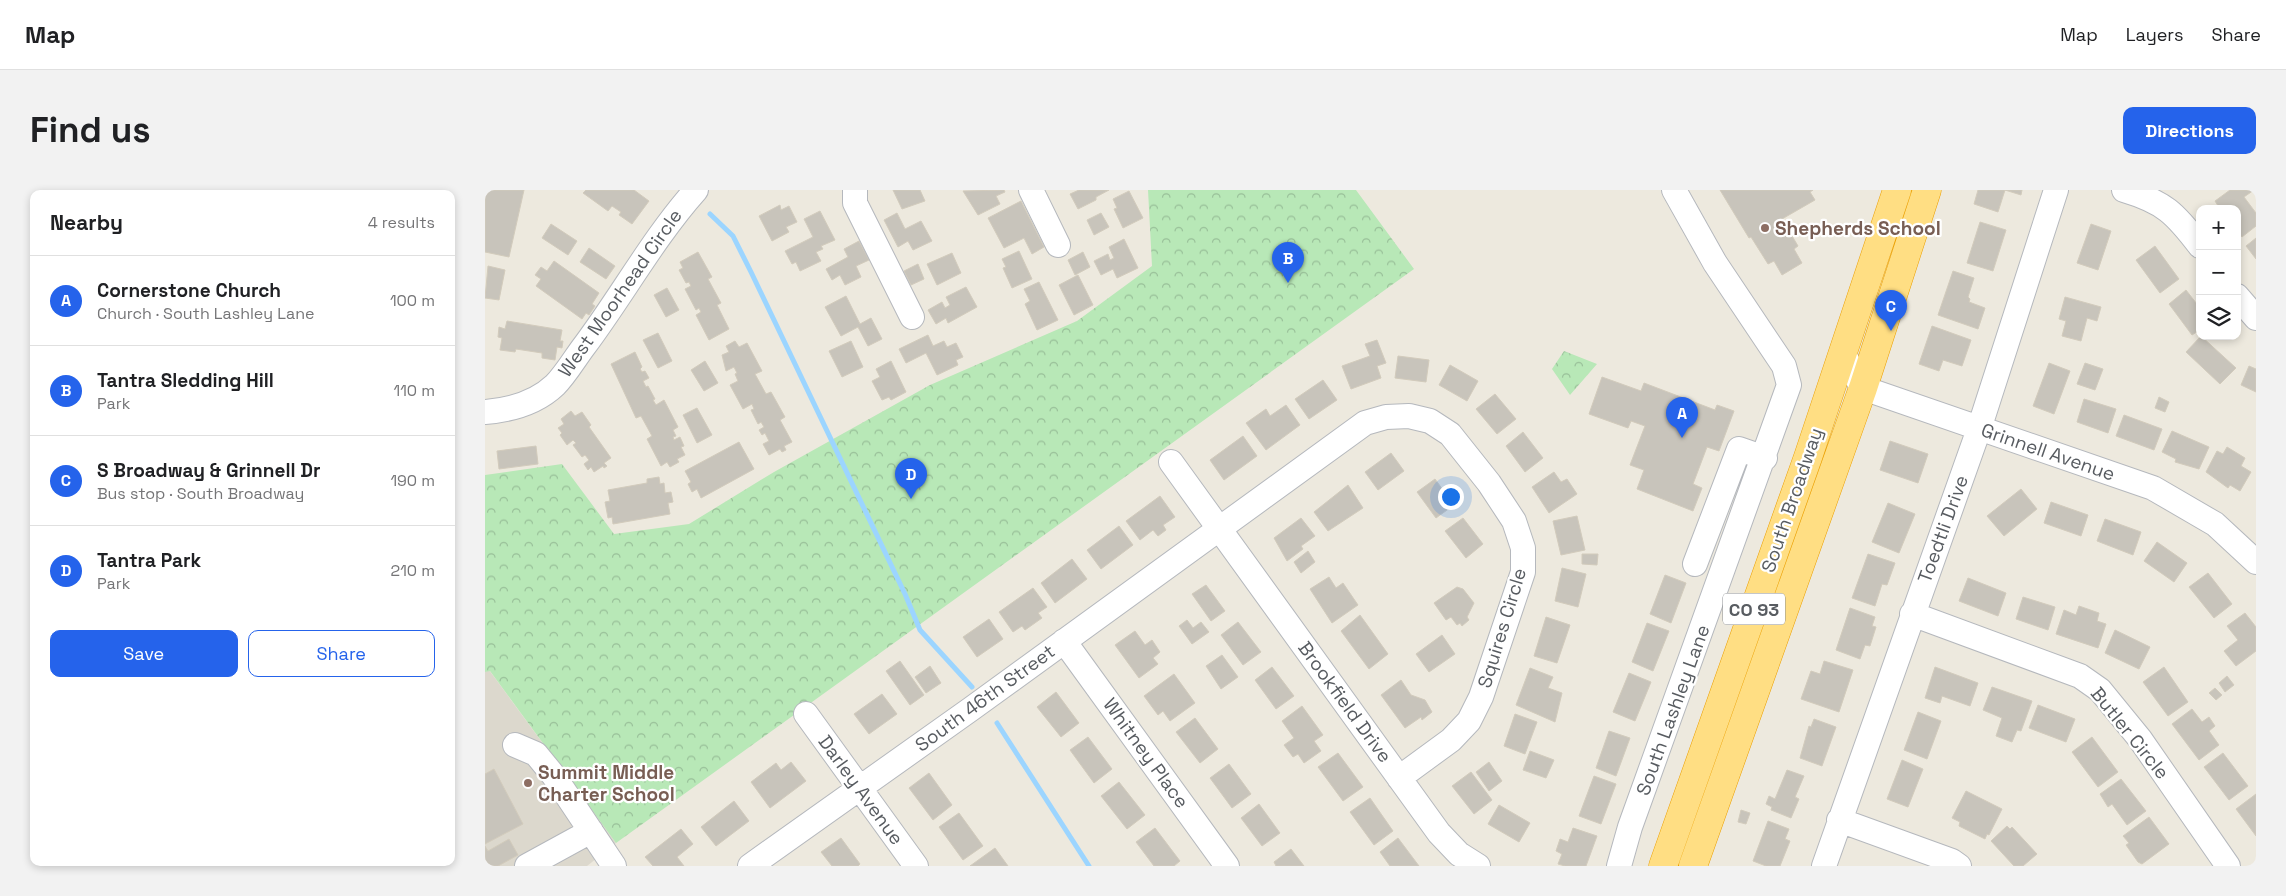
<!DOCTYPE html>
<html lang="en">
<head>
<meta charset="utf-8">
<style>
	body { margin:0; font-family:"Space Grotesk",sans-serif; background:#f2f2f2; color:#202124 }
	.controls { position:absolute; right:15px; top:15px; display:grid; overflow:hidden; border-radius:10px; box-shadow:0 2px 8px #0003 }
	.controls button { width:45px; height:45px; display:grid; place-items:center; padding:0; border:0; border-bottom:1px solid #e0e0e0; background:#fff; color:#202124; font:25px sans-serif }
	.you { position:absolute; left:965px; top:306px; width:18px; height:18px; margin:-12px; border:4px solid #fff; border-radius:50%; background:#1a73e8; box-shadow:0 0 0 8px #1a73e833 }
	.badge { display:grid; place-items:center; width:32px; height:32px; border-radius:50%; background:#2563eb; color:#fff; font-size:16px; font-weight:700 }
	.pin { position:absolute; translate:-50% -41px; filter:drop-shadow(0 1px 2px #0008) }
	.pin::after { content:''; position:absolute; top:26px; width:18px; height:15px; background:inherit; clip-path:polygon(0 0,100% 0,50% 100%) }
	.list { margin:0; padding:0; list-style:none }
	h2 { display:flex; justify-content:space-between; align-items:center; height:65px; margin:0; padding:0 20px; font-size:21px }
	h2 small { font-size:16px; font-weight:400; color:#757577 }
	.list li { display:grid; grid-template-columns:32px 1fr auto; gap:15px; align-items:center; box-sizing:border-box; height:90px; padding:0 20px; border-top:1px solid #e0e0e0 }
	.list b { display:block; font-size:19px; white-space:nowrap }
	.list p { margin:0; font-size:16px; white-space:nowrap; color:#757577 }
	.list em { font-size:16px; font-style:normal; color:#757577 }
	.actions { display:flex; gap:10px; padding:15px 20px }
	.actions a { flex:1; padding:11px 0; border:1px solid #2563eb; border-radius:10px; text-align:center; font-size:18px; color:#2563eb }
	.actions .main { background:#2563eb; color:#fff }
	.icon { flex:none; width:28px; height:28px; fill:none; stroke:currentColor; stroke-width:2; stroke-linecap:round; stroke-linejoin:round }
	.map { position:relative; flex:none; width:1771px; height:676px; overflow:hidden; border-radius:10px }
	header { display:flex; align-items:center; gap:30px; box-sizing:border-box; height:70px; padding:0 25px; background:#fff; border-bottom:1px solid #e0e0e0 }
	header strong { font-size:24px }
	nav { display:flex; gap:28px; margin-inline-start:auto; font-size:18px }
	.intro { display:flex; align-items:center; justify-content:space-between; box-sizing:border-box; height:120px; padding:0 30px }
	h1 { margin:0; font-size:35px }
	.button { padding:12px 22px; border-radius:10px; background:#2563eb; color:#fff; font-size:18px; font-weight:700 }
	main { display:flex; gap:30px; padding:0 30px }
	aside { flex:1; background:#fff; border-radius:10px; box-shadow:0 2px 8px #0003 }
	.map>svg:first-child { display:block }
</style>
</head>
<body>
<header>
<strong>Map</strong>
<nav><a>Map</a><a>Layers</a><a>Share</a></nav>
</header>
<div class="intro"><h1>Find us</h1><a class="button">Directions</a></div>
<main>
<aside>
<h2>Nearby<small>4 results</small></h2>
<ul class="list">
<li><span class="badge">A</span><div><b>Cornerstone Church</b><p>Church · South Lashley Lane</p></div><em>100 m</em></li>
<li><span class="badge">B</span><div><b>Tantra Sledding Hill</b><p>Park</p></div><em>110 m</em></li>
<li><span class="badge">C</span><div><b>S Broadway &amp; Grinnell Dr</b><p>Bus stop · South Broadway</p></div><em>190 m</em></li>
<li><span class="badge">D</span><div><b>Tantra Park</b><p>Park</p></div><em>210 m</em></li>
</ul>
<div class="actions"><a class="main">Save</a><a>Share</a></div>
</aside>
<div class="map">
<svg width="1771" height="676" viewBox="0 0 1771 676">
	<defs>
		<pattern id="park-crowns" width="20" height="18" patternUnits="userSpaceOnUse" patternTransform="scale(1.25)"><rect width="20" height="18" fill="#b8e8b7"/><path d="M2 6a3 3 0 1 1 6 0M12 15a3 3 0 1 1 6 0" fill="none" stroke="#98bf98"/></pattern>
	</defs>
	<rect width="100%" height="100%" fill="#ede9de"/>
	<path fill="#dcd8cd" d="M 4,480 L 131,653 L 102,676 L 0,676 L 0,482 Z"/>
	<path fill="url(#park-crowns)" d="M 663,0 L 871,0 L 929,79 L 131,653 L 5,481 L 0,482 L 0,285 L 77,274 L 129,344 L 204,334 L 289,282 L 445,195 L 592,131 L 667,76 Z
		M 1079,161 L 1112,174 L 1085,205 L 1067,179 Z"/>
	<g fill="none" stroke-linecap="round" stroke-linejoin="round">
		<path stroke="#9cd5ff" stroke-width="5" d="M 225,24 L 248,46 L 266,82 L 420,404 L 435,440 L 487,497
			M 512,533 L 604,676"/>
	</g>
	<path fill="#c8c4bb" stroke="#d2cbbc" d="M 0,0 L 39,0 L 24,67 L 0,62 Z
		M 101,0 L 149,0 L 164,11 L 147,34 L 134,25 L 136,22 L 127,16 L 123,21 L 98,3 Z
		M 408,0 L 435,0 L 440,11 L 417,19 Z
		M 519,0 L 520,2 L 511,6 L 515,14 L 493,25 L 478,1 Z
		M 594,0 L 624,0 L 611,7 L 611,10 L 593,19 L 585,4 Z
		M 1235,0 L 1328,0 L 1325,2 L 1330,10 L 1297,29 L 1313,56 L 1309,59 L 1317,73 L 1297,85 L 1289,71 L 1283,74 L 1266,47 L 1264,48 Z
		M 1493,0 L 1537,0 L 1536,5 L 1520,0 L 1513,22 L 1489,14 Z
		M 1745,0 L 1769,0 L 1759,7 L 1771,23 L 1771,36 L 1757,47 L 1752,41 L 1752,19 L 1735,19 L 1730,11 Z
		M 644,1 L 658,28 L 638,38 L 629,19 L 632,18 L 628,9 Z
		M 536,11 L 559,57 L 547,64 L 539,48 L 519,58 L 503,28 Z
		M 295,15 L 296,20 L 304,16 L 312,32 L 301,37 L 304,42 L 287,51 L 274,26 Z
		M 335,21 L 350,50 L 336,56 L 338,59 L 331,62 L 336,71 L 315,81 L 311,72 L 307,74 L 300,61 L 328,47 L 319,29 Z
		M 412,23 L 420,39 L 436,31 L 447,51 L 428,60 L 423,51 L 413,57 L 399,30 Z
		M 616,23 L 624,37 L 609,45 L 602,30 Z
		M 1495,32 L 1521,40 L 1508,81 L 1482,73 Z
		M 66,34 L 92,51 L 83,65 L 57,48 Z
		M 1606,34 L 1626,41 L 1613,80 L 1592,73 Z
		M 1771,48 L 1771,69 L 1761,56 Z
		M 639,49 L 653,78 L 632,88 L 628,79 L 616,85 L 609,71 L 623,64 L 625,70 L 629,68 L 624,57 Z
		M 374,51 L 384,70 L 371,76 L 376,87 L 360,95 L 355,85 L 347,90 L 341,79 L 363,67 L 359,59 Z
		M 1670,56 L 1694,89 L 1675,103 L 1651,70 Z
		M 104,58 L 130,76 L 121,89 L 95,72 Z
		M 534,61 L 547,89 L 527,98 L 518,78 L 521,77 L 517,69 Z
		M 213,62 L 227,87 L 223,89 L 236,113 L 232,115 L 244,139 L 224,150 L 211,125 L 216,122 L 214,118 L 211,120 L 200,99 L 206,96 L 204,92 L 201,93 L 194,80 L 198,78 L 195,72 Z
		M 598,62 L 605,77 L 590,85 L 583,70 Z
		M 467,63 L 476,83 L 452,95 L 442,74 Z
		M 69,71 L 114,103 L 107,114 L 110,116 L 104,125 L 101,123 L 97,129 L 51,96 L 56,89 L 50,85 L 56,77 L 62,81 Z
		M 433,74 L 439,89 L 426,95 L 419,81 Z
		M 3,76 L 20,80 L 14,110 L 0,108 Z
		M 1468,81 L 1489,88 L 1483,107 L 1485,109 L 1484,112 L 1500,118 L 1493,139 L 1453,125 Z
		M 593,85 L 608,115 L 589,125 L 574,95 Z
		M 554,92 L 573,130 L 552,140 L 540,114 L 545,111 L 539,99 Z
		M 481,97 L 492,117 L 463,133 L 461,128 L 451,134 L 443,120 L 457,112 L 460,118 L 465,115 L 461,107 Z
		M 182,98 L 194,120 L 181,127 L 169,105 Z
		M 1701,100 L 1715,118 L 1715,140 L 1707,145 L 1684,114 Z
		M 361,106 L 375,134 L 386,128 L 397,149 L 383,156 L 373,137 L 356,146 L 340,117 Z
		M 1580,107 L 1616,117 L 1612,131 L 1602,128 L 1596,151 L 1577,146 L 1581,131 L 1574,129 Z
		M 22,131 L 77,140 L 75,151 L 78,151 L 77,158 L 72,157 L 70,170 L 57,168 L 57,163 L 31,159 L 30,162 L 15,160 L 17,148 L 13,147 L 14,137 L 20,139 Z
		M 1447,136 L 1486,150 L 1477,176 L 1458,170 L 1454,181 L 1434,174 Z
		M 173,143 L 187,171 L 173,178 L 158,150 Z
		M 443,145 L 448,156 L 459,151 L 462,157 L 471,153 L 478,167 L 471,170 L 473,175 L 452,185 L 441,163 L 421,173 L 414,159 Z
		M 1716,146 L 1751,178 L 1735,194 L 1701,162 Z
		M 892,150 L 901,173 L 892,176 L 896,188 L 866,199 L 857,176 L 885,166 L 880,154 Z
		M 250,151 L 254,157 L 262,153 L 277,181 L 270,184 L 281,204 L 286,202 L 300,227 L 295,230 L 307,252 L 299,256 L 301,260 L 297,262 L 295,259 L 284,265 L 278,254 L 284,251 L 280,243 L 277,245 L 274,240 L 279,237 L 276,232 L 273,234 L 266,220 L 269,219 L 267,214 L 258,219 L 245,195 L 253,191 L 250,184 L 252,183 L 249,177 L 241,181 L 237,165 L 244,162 L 241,156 Z
		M 366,151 L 378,177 L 357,187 L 344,161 Z
		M 150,162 L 157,177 L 155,179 L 157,182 L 160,181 L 164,188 L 158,191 L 161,197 L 163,196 L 170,209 L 168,210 L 171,215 L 179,210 L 193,237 L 188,240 L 191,246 L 188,247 L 189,250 L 195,247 L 199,256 L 196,257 L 200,265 L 192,269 L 194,272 L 185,277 L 182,272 L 176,276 L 162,249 L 167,246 L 156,226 L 151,228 L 126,174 Z
		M 913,166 L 944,170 L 941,192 L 910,188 Z
		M 220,171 L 233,193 L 219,201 L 206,180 Z
		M 406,171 L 421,202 L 406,210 L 404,207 L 397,210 L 387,191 L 395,187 L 391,179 Z
		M 1564,173 L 1585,181 L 1569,224 L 1548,216 Z
		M 1600,173 L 1618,179 L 1610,200 L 1592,194 Z
		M 965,175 L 993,191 L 982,211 L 954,195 Z
		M 1764,176 L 1771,179 L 1771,202 L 1756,195 Z
		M 1117,187 L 1156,201 L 1159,193 L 1230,220 L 1232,215 L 1249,221 L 1234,261 L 1222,257 L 1208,294 L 1217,298 L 1208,321 L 1152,299 L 1159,280 L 1145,275 L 1160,236 L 1146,231 L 1143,238 L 1104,224 Z
		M 838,190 L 852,210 L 824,229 L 810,209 Z
		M 1010,204 L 1031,229 L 1012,244 L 991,219 Z
		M 1674,207 L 1684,212 L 1680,222 L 1670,218 Z
		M 1599,209 L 1631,219 L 1623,243 L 1592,232 Z
		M 801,215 L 815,235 L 781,260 L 761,233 L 781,219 L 785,226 Z
		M 212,218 L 227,245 L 212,253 L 198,225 Z
		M 86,221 L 90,226 L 97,222 L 106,235 L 104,237 L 126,268 L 119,273 L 122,276 L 119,278 L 118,276 L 109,282 L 106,277 L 103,280 L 99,274 L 104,270 L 100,265 L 97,267 L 88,255 L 91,253 L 88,250 L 82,255 L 75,245 L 77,243 L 73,238 L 79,234 L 76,229 Z
		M 1639,225 L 1677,239 L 1669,260 L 1631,246 Z
		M 1687,241 L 1724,257 L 1714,279 L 1690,272 L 1691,269 L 1677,262 Z
		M 1038,242 L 1058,268 L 1040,282 L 1021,256 Z
		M 758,246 L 772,266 L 739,290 L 725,270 Z
		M 1405,251 L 1443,264 L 1433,293 L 1395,280 Z
		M 254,252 L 269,279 L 216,308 L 212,299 L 207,302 L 203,294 L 206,292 L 200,281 Z
		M 51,256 L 53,274 L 14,279 L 12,261 Z
		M 1742,257 L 1760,268 L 1756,276 L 1766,282 L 1755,301 L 1745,295 L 1743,298 L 1721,282 L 1732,261 L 1738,264 Z
		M 906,263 L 919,281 L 893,300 L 880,282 Z
		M 1069,282 L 1076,292 L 1082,289 L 1092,304 L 1064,323 L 1047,297 Z
		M 174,287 L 175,294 L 179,293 L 180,303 L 186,302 L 188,312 L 183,313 L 185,324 L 128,334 L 127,327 L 123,328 L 120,312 L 125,311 L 123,300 L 162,293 L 162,289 Z
		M 950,289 L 969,315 L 951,328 L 932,302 Z
		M 863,295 L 878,318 L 843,341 L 829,322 Z
		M 1536,299 L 1552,319 L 1519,346 L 1502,326 Z
		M 675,306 L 690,327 L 678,335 L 681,340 L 673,346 L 668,340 L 655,350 L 641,331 Z
		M 1566,312 L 1603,325 L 1596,346 L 1559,333 Z
		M 1403,313 L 1430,324 L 1414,363 L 1387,352 Z
		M 1092,326 L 1100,360 L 1076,365 L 1068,331 Z
		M 816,328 L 830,346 L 816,356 L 818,359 L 802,371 L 789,348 Z
		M 978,328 L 998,354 L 981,368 L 960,341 Z
		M 1620,329 L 1656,342 L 1648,365 L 1612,351 Z
		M 634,336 L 648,355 L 616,379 L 602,360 Z
		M 1672,352 L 1702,373 L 1689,392 L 1659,371 Z
		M 823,361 L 830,372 L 816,383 L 809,372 Z
		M 1097,364 L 1113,364 L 1112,375 L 1097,374 Z
		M 1383,364 L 1410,373 L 1402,395 L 1397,394 L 1390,416 L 1367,408 Z
		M 587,369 L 602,389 L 570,413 L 556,393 Z
		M 1077,378 L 1101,384 L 1093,417 L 1070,411 Z
		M 1723,383 L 1747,414 L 1729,428 L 1704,397 Z
		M 1180,385 L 1201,393 L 1186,433 L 1165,424 Z
		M 844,387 L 851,398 L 858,393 L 873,415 L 847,433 L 825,399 Z
		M 1483,388 L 1521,403 L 1513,426 L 1474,411 Z
		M 721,395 L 740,421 L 726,431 L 707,404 Z
		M 972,397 L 978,399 L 989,413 L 982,427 L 984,430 L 977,436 L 975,433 L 972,435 L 966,427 L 961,430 L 949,413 Z
		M 548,398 L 562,417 L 553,423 L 557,428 L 540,440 L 537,436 L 528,442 L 514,422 Z
		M 1538,407 L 1570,417 L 1563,440 L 1531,429 Z
		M 1594,416 L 1614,423 L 1612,431 L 1621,434 L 1613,458 L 1571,444 L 1579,420 L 1591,425 Z
		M 1365,418 L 1390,427 L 1387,436 L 1391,437 L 1385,456 L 1380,455 L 1375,469 L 1351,460 Z
		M 1760,423 L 1771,437 L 1771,461 L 1751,476 L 1739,461 L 1753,450 L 1742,436 Z
		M 875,425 L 903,464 L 884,479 L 856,441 Z
		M 1061,427 L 1085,435 L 1072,473 L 1049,466 Z
		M 504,429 L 518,449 L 492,467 L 478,447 Z
		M 702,430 L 708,438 L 716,432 L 724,442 L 707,454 L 694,436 Z
		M 753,432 L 776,462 L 758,475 L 736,445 Z
		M 1162,433 L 1184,441 L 1168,481 L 1147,472 Z
		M 1630,440 L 1665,457 L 1654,479 L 1620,463 Z
		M 650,441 L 660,455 L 667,450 L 675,462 L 668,468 L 673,474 L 654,488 L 630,455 Z
		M 957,445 L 970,464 L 944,482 L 931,464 Z
		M 737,465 L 753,487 L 736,499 L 721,476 Z
		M 415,471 L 439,505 L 425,515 L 401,481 Z
		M 1339,471 L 1368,480 L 1354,522 L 1316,509 L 1326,481 L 1335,484 Z
		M 445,476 L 456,493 L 441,503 L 430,487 Z
		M 787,477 L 809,506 L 791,519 L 770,490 Z
		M 1450,477 L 1493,493 L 1485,516 L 1457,506 L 1455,513 L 1440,508 Z
		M 1679,477 L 1703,512 L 1683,526 L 1658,492 Z
		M 1045,478 L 1068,487 L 1063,498 L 1077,503 L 1070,532 L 1031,515 Z
		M 1144,483 L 1166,492 L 1150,531 L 1128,522 Z
		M 689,484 L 710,513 L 685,531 L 678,521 L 673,525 L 659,506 Z
		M 1742,486 L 1749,495 L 1740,502 L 1734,493 Z
		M 916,490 L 926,505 L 940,510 L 947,522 L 937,530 L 936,527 L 920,538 L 896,505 Z
		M 1507,497 L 1547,511 L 1536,541 L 1532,540 L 1527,552 L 1511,546 L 1517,528 L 1498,520 Z
		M 1730,498 L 1737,505 L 1731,510 L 1724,503 Z
		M 571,502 L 594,533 L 576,547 L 552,517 Z
		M 397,504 L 412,524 L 384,544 L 369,524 Z
		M 1553,515 L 1590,529 L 1581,552 L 1544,538 Z
		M 817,516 L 838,545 L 829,551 L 836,561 L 819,573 L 813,564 L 808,567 L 799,555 L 809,548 L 797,531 Z
		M 1707,519 L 1717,532 L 1724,527 L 1730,536 L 1724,541 L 1734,555 L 1714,570 L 1687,534 Z
		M 1433,522 L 1456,531 L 1442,569 L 1419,560 Z
		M 1030,524 L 1052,532 L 1040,564 L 1019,556 Z
		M 710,528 L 733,559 L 715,573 L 691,542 Z
		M 1329,529 L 1351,537 L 1337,576 L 1315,568 L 1324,536 L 1326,537 Z
		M 1124,541 L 1145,548 L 1131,586 L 1111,578 Z
		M 603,547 L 627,579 L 609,593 L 585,560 Z
		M 1607,547 L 1633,582 L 1613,597 L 1587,562 Z
		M 1045,561 L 1069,570 L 1061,588 L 1038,580 Z
		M 853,563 L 878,597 L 858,611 L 833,577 Z
		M 1738,563 L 1763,596 L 1744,610 L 1719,577 Z
		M 1417,570 L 1438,579 L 1423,617 L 1402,609 Z
		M 306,572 L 321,591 L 285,618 L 266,592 L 291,573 L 296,580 Z
		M 1004,572 L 1017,591 L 1004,601 L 991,582 Z
		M 744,574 L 766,604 L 747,618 L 725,588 Z
		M 9,579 L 38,634 L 0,654 L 0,584 Z
		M 1302,580 L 1319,586 L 1310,607 L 1314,609 L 1306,628 L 1286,620 L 1287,617 L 1281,614 L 1284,606 L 1290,609 Z
		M 986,582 L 1007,610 L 989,624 L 967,596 Z
		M 444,583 L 467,615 L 448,630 L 424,598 Z
		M 1109,586 L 1131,594 L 1116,634 L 1094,626 Z
		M 1636,589 L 1661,621 L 1642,635 L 1627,614 L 1623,617 L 1615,604 Z
		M 634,592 L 660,625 L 642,639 L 616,606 Z
		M 1481,601 L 1517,619 L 1504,645 L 1502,644 L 1500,649 L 1474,636 L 1475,632 L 1467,628 Z
		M 1771,604 L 1771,646 L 1751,619 Z
		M 885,608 L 908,641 L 889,655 L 865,622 Z
		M 249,611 L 264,631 L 231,656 L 216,637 Z
		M 774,614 L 795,643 L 777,656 L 756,628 Z
		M 1014,615 L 1045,633 L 1034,652 L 1003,634 Z
		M 1256,620 L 1265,623 L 1261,634 L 1253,632 Z
		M 474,623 L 498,656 L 478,670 L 454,637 Z
		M 1664,627 L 1684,654 L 1657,674 L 1653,672 L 1641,655 L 1644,653 L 1638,646 Z
		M 1283,631 L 1304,639 L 1300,649 L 1305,651 L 1295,676 L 1281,676 L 1268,671 Z
		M 1522,636 L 1525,639 L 1527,637 L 1552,664 L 1538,676 L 1529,676 L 1506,651 Z
		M 670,638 L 695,671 L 689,676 L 669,676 L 651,652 Z
		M 1088,638 L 1112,646 L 1101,676 L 1080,676 L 1073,674 L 1077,664 L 1071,661 L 1075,649 L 1083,652 Z
		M 196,639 L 208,654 L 192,667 L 199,676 L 168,676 L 160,667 Z
		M 356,648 L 375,674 L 373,676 L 347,676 L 336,662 Z
		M 913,648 L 934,676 L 905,676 L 895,662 Z
		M 24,649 L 33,665 L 13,676 L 0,676 L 0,656 L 3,661 Z
		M 510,658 L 523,676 L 485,676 Z
		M 806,659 L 819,676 L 791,676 L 789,672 Z"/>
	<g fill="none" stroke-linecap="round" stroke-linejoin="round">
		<g stroke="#b5b8bd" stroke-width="26">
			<path id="minor" d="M 370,0 L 370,13 L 427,127
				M 546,0 L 573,55
				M 1639,0 C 1679,12 1690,23 1715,56
				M 1752,106 L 1771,128
				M 1358,161 L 1366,179 L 1378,198 L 1668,298 L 1730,334 L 1771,372
				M 0,222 C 25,220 51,213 70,195 C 81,184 90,168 100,155 C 138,104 169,47 211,0
				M 686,272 L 954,643 L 974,664 L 993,676
				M 1210,374 L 1254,259 L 1280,268
				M 1427,424 L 1595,486 L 1615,500 L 1655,549 L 1743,676
				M 579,451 L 742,676
				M 321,524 L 431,676
				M 30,555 L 51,564 L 69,586 L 129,676
				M 1354,630 L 1467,671 L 1474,676
				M 42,676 L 106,641
				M 265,676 L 486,519 L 880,233 L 901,227 L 924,226 L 945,231 L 965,244 L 1004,293 L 1029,331 L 1038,358 L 1038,382 L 996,507 L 984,531 L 966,550 L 914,588
				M 1134,676 L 1145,637 L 1304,195 L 1299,176 L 1230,73 L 1189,0
				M 1339,676 L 1494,239 L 1571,0"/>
		</g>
		<g stroke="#eb9f00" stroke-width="29">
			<path id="highway" d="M 1178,676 L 1323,267 L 1412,0
				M 1208,676 L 1378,198 L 1442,0"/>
		</g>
		<use href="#minor" stroke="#fff" stroke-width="24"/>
		<use href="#highway" stroke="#ffde83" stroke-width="28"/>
	</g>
	<g fill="#8d6e63" stroke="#fff" stroke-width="2">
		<circle cx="1280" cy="38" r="5"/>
		<circle cx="43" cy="593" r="5"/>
	</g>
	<g text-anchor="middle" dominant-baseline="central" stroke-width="4.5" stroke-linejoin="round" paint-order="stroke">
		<rect fill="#fff" stroke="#8a8d90" stroke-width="1" x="1238" y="403.5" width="62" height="31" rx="4"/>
		<g font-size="18" font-weight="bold" fill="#585c61">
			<text x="1269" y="419">CO 93</text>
		</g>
		<g font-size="19" font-weight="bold" fill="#785e54" stroke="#fff" text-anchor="start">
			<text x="1290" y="38">Shepherds School</text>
			<text x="53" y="582">Summit Middle<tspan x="53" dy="22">Charter School</tspan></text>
		</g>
		<g font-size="19" fill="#585c61" stroke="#fff">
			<text transform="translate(135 103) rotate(-55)">West Moorhead Circle</text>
			<text transform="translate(1563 262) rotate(19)">Grinnell Avenue</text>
			<text transform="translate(1307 310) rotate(-71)">South Broadway</text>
			<text transform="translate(1458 339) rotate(-70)">Toedtli Drive</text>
			<text transform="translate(1017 438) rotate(-73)">Squires Circle</text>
			<text transform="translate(500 508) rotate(-36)">South 46th Street</text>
			<text transform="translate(860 512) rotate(54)">Brookfield Drive</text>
			<text transform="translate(1188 520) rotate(-70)">South Lashley Lane</text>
			<text transform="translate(1645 543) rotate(51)">Butler Circle</text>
			<text transform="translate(661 563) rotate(54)">Whitney Place</text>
			<text transform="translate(376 600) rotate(54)">Darley Avenue</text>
		</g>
	</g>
</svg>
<div class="controls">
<button>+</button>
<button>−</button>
<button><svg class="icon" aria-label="layers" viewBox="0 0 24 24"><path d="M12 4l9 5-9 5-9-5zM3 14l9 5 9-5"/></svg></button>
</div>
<div class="you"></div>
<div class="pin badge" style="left:1197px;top:248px">A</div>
<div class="pin badge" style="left:803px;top:93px">B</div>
<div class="pin badge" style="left:1406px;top:141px">C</div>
<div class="pin badge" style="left:426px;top:309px">D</div>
</div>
</main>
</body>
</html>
